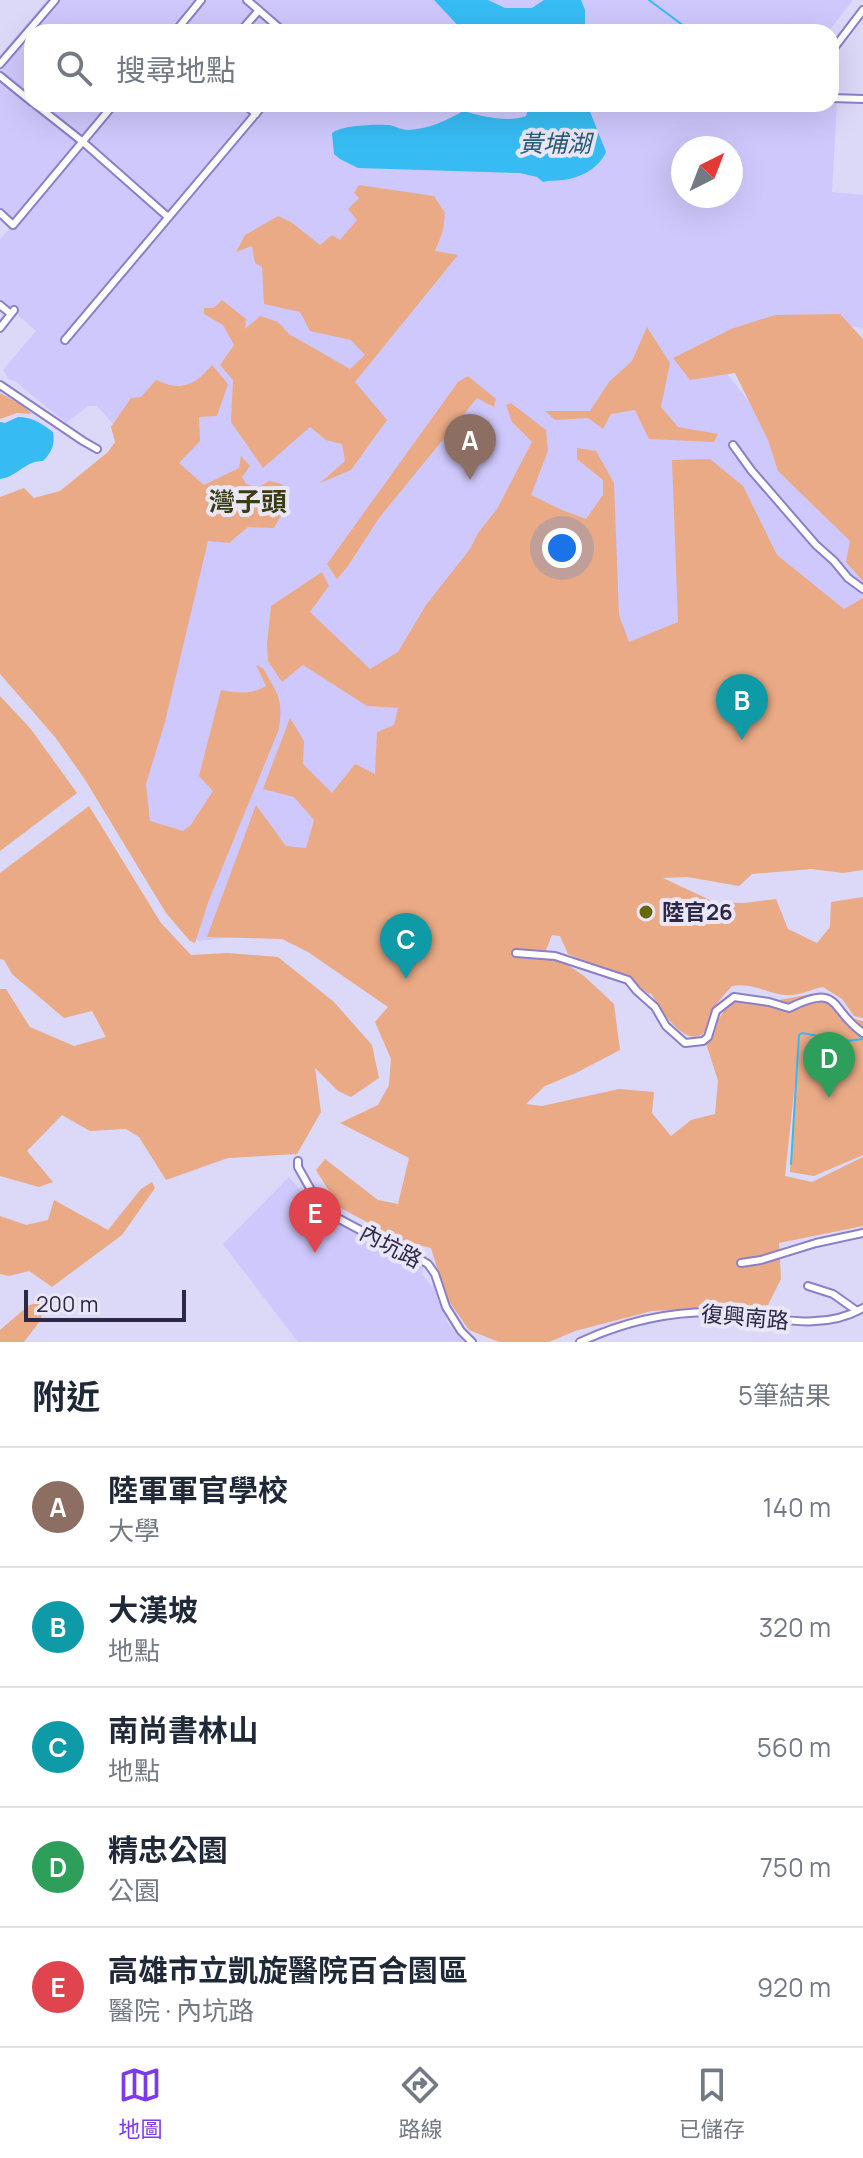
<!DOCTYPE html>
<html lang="zh-TW">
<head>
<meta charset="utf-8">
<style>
	body { margin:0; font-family:Manrope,"Noto Sans TC",sans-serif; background:#f2f2f3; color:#1f2937 }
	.compass { position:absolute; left:671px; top:136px; width:72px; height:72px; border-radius:50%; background:#fff; box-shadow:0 8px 32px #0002; rotate:42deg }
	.scale { position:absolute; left:24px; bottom:20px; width:162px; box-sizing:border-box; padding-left:8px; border:4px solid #2d2846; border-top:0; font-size:22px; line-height:28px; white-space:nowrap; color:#2d2846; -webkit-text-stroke:6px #e9e7f7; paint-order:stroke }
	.you { position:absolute; left:562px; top:548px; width:28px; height:28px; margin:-20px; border:6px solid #fff; border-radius:50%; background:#1a73e8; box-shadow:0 0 0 12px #1a73e833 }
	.badge { display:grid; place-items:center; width:52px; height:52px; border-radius:50%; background:#7c3aed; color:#fff; font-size:26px; font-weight:700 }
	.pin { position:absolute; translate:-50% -66px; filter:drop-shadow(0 2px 4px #0008) }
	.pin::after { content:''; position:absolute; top:42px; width:28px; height:24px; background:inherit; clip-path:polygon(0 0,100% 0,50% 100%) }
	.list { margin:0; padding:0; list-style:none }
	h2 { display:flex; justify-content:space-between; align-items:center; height:104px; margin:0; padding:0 32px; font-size:34px }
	h2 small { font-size:26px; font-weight:400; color:#747a83 }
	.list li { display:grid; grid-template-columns:52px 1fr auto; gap:24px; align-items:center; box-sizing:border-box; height:120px; padding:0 32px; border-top:2px solid #e0e1e3 }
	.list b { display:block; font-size:30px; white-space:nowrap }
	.list p { margin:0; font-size:26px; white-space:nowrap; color:#747a83 }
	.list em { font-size:26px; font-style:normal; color:#747a83 }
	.icon { flex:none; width:44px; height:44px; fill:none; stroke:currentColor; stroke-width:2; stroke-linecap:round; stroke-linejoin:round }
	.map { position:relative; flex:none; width:863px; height:1342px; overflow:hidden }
	.search { position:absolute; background:#fff; box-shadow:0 8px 32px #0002; left:24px; right:24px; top:24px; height:88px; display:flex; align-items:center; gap:20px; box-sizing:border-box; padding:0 28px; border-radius:24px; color:#747a83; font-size:30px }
	.sheet { height:704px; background:#fff }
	nav { display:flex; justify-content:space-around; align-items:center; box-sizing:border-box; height:112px; border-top:2px solid #e0e1e3; background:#fff; font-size:22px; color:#747a83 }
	nav a { display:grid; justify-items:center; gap:4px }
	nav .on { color:#7c3aed }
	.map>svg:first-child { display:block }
</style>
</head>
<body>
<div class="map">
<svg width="863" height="1342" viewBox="0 0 863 1342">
	<rect width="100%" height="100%" fill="#dbd8f8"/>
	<path fill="#cfc8fc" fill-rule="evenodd" d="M 47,0 L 853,0 L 828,32 L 32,32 L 32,104 L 831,104 L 831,101 L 837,101 L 832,192 L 863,195 L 863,328 L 810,319 L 722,367 L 763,420 L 863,527 L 863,647 L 334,943 L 248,935 L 200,941 L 185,935 L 163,905 L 136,852 L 121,433 L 97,406 L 88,406 L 66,423 L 16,382 L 9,379 L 3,370 L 36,331 L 0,299 L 0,240 L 10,227 L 0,218 L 0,56 ZM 683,148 L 731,148 L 731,196 L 683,196 Z
		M 289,1177 L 314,1207 L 345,1227 L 423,1264 L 422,1274 L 431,1286 L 435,1285 L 438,1301 L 449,1325 L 464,1342 L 298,1342 L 223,1244 Z"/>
	<path fill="#eaaa86" d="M 359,185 L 434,196 L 445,213 L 443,231 L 435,251 L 458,255 L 355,382 L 387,420 L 351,470 L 320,483 L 345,461 L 342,444 L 326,440 L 310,427 L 263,468 L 231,422 L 233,380 L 220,365 L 234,345 L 223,325 L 204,314 L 204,308 L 214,308 L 222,300 L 246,319 L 245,329 L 260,316 L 278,322 L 289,334 L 350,369 L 365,355 L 351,340 L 310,331 L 300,312 L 264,304 L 262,267 L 255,263 L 252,246 L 236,252 L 245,235 L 278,216 L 291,222 L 320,245 L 332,235 L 340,240 L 357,220 L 348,209 L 359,198 L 354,193 Z
		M 840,314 L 863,339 L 863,581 L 846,562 L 850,541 L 778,471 L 768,440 L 735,373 L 690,380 L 673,358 L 731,329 L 775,315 Z
		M 647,327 L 670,363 L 661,407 L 678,427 L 718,434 L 714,442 L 649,439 L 635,410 L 611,414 L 603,429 L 588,418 L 555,420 L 545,411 L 590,411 L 609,382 L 632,361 Z
		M 212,365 L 228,384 L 217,416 L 199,417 L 200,441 L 179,463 L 204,485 L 239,468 L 241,456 L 250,466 L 242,477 L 246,484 L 257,488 L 269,481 L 282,484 L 287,505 L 274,528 L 248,527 L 229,543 L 208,541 L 165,722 L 146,784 L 150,821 L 183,831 L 190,826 L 213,791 L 199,776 L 221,690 C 238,693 250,695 266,686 L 256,665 L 263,668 C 278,695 283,697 279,729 L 209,900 L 195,943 L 190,941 L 166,913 L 84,778 L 55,737 L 0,674 L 0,497 L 24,488 L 34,498 L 60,491 L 108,452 L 115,442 L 111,427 L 131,398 L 141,397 L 156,380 C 182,392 195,385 212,365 Z
		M 468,376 L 496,399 L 494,407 L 477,398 L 379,518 L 348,566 L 337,579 L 327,564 L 458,382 Z
		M 0,393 L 22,405 L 32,414 L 17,413 L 0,419 Z
		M 511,403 L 546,430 L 548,451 L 531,495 L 562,510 L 586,519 L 603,495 L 603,480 L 577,459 L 577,448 L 596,451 L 614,483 L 619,615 L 629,642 L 678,622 L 672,460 L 710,459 L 743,486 L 777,555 L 844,609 L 863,598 L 863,870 L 843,873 L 811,869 L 752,874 L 739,886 L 687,877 L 663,878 L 714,902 L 744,903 L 776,899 L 788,929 L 817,943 L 830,927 L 831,902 L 863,897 L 863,1018 L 854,1016 L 842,999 L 823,987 C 812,989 801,995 790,995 C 769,996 756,982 732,986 C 726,993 716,1002 713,1012 C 711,1017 713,1019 710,1024 C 692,1060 660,1010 651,993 L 649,994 C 625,975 596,966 568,954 L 560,936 L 552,935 L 546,950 L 584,976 L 614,1004 L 620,1050 L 576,1073 L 545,1086 L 526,1104 L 542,1106 L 619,1089 L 654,1092 L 652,1113 L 671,1136 L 691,1120 L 715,1114 L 718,1081 L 705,1040 L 731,1000 L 774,1001 L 812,994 L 834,997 L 849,1018 L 863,1021 L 863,1155 L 814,1176 L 790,1172 L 795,1083 L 785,1176 L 812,1182 L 863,1157 L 863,1226 L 779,1243 L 781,1279 L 768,1305 L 652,1311 L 575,1331 L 549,1342 L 499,1342 L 469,1330 L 446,1297 L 431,1248 L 402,1241 L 339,1207 L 316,1170 L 325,1159 L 378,1200 L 398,1204 L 409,1158 L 340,1123 L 378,1105 L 389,1085 L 391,1059 L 375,1022 L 388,1007 L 308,952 L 282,939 L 207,937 L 256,805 L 286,846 L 306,848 L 314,820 L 294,797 L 263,789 L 290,718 L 304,741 L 303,764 L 332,793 L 355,764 L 375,774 L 377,732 L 394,725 L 398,708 L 367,706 L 303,665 L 282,682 L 268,661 L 267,644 L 271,606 L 322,572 L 329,586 L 310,612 L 370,669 L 398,652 L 426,605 L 470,549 L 478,533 L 497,509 L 532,442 L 512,422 L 506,405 Z
		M 0,696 L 30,728 L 77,793 L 0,851 Z
		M 89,806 L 161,923 L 191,955 L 227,953 L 278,957 L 334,1002 L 372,1045 L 379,1078 L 351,1097 L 338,1091 L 315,1068 L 321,1112 L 297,1154 L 228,1158 L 166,1180 L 139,1137 L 126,1129 L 90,1131 L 62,1115 L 27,1151 L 53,1182 L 39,1187 L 0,1176 L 0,989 L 6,989 L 30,1027 L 74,1046 L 106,1037 L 92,1011 L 64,1018 L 12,974 L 4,960 L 0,959 L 0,873 Z
		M 152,1182 L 155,1188 L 122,1235 L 52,1287 L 29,1271 L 9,1276 L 0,1274 L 0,1216 L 26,1225 L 48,1220 L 54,1200 L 108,1230 L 141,1189 Z
		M 47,1298 L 40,1321 L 24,1342 L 0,1342 L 0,1330 L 28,1306 Z"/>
	<path fill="#36bcf3" d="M 434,0 L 488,0 L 505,8 L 532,8 L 544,0 L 581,0 L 585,10 L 585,32 L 464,32 Z
		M 530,104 L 587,104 L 606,152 C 599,168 581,178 563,180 C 556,181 550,180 543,182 L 537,177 L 520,173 L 358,168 L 340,159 L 334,154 L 332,133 C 343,125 375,124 389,125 C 396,126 401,130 408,130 C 428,129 446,121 463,111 C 481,116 508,123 526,116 Z
		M 18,417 C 33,417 42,424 53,432 C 55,444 52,452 43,461 C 26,460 17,477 0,479 L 0,422 L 5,423 Z"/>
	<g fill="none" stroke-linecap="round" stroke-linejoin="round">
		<path stroke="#36bcf3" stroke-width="2" d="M 649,0 L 692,32
			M 791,1164 L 799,1035 L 802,1033 L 846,1041 L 863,1039"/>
		<g stroke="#8b7fc8" stroke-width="10">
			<path id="minor" d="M 247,0 L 284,32
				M 175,32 L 201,0
				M 240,32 L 259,10
				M 831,52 L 863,10
				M 0,64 L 55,0
				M 0,76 L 32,102
				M 831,98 L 863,99
				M 35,104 L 83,142 L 168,217
				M 244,104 L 256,114
				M 0,213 L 13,225 L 114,104
				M 0,305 L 11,314 L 14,310
				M 0,328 L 11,314
				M 65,340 L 264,104
				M 0,385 L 83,441 L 97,449
				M 733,445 L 751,470 L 816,545 L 834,561 L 848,578 L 863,589
				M 516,953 L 555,956 L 628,980 L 637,991 L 655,1007 L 666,1026 L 685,1043 L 703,1041 L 708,1037 L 716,1011 L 734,997 L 769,1002 L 789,1008 C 842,982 829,1010 863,1033
				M 298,1161 L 298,1167 L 311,1190 L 330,1214 L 377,1239 L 401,1248 L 428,1264 L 435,1274 L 446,1307 L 461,1331 L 472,1342
				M 741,1263 L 761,1260 L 816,1243 L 863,1233
				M 808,1286 L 833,1294 L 857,1311
				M 580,1342 C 621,1323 667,1312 712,1312 C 763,1313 816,1335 863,1308"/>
		</g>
		<use href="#minor" stroke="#fff" stroke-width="6"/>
	</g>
	<circle fill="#676805" stroke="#e9e7f7" stroke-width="3" cx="646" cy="912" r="8"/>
	<g text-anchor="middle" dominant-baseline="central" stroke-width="8" stroke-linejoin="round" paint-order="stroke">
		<g font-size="22" font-weight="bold" fill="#2d2846" stroke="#e9e7f7" text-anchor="start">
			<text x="662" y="912">陸官26</text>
		</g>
		<g font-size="22" fill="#2d2846" stroke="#e9e7f7">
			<text transform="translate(391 1246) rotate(28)">內坑路</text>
			<text transform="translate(745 1317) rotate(5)">復興南路</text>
		</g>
		<g font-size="24" font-style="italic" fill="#2b5d75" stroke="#e9e7f7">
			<text x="555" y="142">黃埔湖</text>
		</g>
		<g font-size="26" font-weight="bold" fill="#3b3c13" stroke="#e9e7f7">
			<text x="248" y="501">灣子頭</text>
		</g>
	</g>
</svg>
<svg class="compass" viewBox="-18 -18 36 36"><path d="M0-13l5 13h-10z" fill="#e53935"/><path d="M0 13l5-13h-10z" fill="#747a83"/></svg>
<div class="scale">200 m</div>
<div class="you"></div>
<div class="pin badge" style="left:470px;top:480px;background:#8d6e63">A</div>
<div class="pin badge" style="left:742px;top:740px;background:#0f9aa8">B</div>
<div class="pin badge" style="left:406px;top:979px;background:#0f9aa8">C</div>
<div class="pin badge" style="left:829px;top:1098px;background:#2e9e5b">D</div>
<div class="pin badge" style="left:315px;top:1253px;background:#e0444e">E</div>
<div class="search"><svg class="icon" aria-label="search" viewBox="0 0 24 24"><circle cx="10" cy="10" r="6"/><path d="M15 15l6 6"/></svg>搜尋地點</div>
</div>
<section class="sheet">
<h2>附近<small>5筆結果</small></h2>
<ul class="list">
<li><span class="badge" style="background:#8d6e63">A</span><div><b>陸軍軍官學校</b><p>大學</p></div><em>140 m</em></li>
<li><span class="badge" style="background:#0f9aa8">B</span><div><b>大漢坡</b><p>地點</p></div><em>320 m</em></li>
<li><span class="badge" style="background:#0f9aa8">C</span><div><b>南尚書林山</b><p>地點</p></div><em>560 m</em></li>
<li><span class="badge" style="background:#2e9e5b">D</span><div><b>精忠公園</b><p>公園</p></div><em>750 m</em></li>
<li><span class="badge" style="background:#e0444e">E</span><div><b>高雄市立凱旋醫院百合園區</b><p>醫院 · 內坑路</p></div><em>920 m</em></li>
</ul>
</section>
<nav>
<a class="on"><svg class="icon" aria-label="map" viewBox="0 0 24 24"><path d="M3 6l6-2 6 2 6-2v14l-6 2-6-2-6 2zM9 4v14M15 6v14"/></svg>地圖</a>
<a><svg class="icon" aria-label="directions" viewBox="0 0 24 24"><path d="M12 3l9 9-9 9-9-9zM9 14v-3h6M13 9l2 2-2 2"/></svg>路線</a>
<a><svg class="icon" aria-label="saved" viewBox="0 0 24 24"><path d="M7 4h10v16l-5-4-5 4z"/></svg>已儲存</a>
</nav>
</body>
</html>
